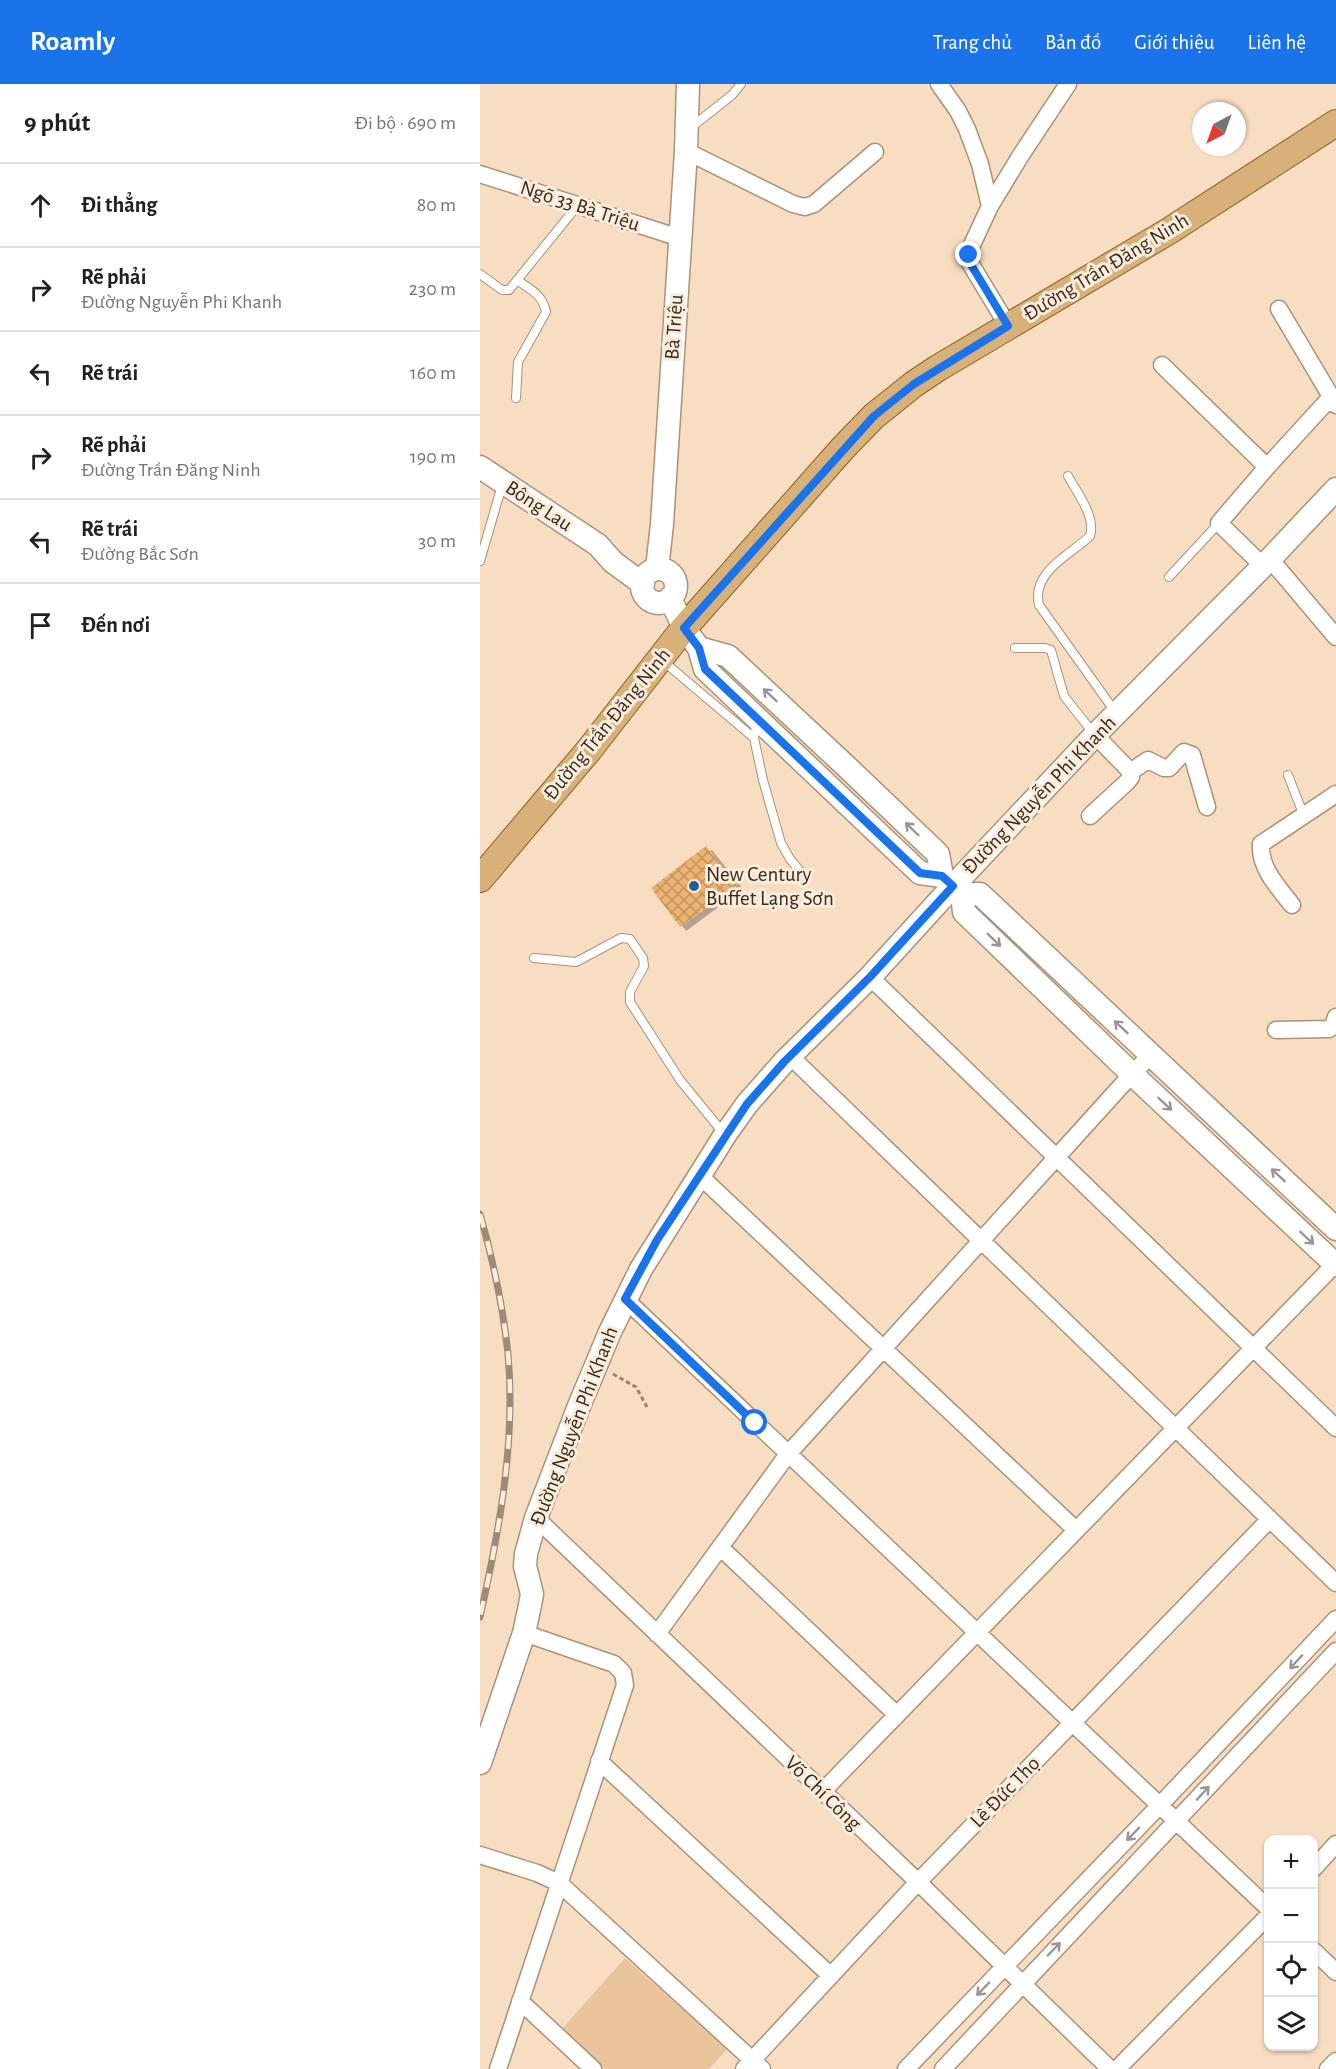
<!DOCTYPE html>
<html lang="vi">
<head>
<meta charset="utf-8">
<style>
	body { margin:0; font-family:"Alegreya Sans",sans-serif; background:#f2f2f2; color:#202124 }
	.controls { position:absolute; right:18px; bottom:18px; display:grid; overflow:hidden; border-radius:12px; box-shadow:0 2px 4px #0004 }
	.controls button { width:54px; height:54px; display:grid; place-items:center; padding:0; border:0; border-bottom:2px solid #e0e0e0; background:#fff; color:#202124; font:30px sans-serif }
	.compass { position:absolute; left:712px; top:18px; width:54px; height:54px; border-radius:50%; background:#fff; box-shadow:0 2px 4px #0004; rotate:221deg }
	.stop { position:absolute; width:18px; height:18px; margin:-14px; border:4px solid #1a73e8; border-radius:50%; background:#fff }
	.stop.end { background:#1a73e8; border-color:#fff; box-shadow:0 2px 6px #0008 }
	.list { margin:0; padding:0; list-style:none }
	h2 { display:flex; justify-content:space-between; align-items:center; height:78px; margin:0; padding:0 24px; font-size:26px }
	h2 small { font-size:20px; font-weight:400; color:#757577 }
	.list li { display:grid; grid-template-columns:39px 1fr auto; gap:18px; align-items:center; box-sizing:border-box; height:84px; padding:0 24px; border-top:2px solid #e0e0e0 }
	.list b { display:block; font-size:22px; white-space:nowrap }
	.list p { margin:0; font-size:20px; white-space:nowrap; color:#757577 }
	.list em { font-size:20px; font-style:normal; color:#757577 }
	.icon { flex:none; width:33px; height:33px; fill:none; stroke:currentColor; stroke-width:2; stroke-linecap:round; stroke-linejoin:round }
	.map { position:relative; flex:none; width:856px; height:1985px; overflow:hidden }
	header { display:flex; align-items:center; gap:36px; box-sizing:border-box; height:84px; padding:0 30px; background:#1a73e8; color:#fff }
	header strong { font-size:28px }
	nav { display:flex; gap:33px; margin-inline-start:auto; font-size:21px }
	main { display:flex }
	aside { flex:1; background:#fff }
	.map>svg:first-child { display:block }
</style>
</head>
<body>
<header>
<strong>Roamly</strong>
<nav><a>Trang chủ</a><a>Bản đồ</a><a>Giới thiệu</a><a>Liên hệ</a></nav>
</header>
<main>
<aside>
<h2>9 phút<small>Đi bộ · 690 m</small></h2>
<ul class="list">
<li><svg class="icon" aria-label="ahead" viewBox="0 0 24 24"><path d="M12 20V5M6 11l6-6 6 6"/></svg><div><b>Đi thẳng</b></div><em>80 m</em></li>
<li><svg class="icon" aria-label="right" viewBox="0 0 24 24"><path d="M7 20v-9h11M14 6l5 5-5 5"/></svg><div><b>Rẽ phải</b><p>Đường Nguyễn Phi Khanh</p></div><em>230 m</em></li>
<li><svg class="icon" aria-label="left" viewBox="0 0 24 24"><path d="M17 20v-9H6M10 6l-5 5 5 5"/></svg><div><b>Rẽ trái</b></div><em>160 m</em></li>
<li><svg class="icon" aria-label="right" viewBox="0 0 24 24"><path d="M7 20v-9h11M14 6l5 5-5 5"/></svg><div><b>Rẽ phải</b><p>Đường Trần Đăng Ninh</p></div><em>190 m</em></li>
<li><svg class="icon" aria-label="left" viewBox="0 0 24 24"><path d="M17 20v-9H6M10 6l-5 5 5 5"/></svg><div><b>Rẽ trái</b><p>Đường Bắc Sơn</p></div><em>30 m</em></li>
<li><svg class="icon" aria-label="arrive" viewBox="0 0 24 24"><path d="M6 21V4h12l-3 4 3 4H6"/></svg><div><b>Đến nơi</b></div></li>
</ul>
</aside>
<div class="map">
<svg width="856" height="1985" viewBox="0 0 856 1985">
	<defs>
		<pattern id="building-cross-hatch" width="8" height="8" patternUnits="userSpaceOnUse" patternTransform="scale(1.5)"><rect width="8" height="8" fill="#edb372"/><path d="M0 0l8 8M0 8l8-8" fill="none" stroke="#c1925d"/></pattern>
		<filter id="shadow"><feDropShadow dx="6" dy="4" stdDeviation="0" flood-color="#0004"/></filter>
	</defs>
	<rect width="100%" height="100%" fill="#f7ddc1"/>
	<path fill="#eac49b" d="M 145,1874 L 247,1965 L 229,1985 L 125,1985 L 81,1946 Z"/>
	<path fill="url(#building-cross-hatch)" filter="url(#shadow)" d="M 226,762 L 257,801 L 200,843 L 171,804 Z"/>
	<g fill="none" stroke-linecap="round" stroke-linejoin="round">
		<g stroke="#ab9278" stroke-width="10">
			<path id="lane" d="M 209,45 L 252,11 L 261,0
				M 0,190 L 22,206 L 29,206 L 98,121
				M 36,314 L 38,278 L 66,228 C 63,211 50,205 37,196
				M 588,392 C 597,409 616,432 610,452 C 590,471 551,488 559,521 L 636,629
				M 0,477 L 23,398
				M 689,493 L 739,439
				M 535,564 L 565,564 L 571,566 L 584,612 L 614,650
				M 183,577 L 274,654
				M 277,638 L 274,654 L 283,696 L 301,759 L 310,775 L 324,792
				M 808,691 L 824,732
				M 54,874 L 96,878 L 141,854 L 150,855 L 163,874 L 164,882 L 150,908 L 150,918 L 200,996 L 245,1051"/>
		</g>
		<g stroke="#ab9278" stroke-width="19">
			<path id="street" d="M 459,0 L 478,27 L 487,45 L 500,80 L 510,122 L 490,165 L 489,172 L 490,179 L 528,242
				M 206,67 L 313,120 L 325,123 L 334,120 L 395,68
				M 0,90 L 200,154
				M 510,122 L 541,71 L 588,0
				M 799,225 L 856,321
				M 682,281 L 787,383
				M 790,475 L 856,553
				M 783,482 L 739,439 L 787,383 L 851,313
				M 650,688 L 668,676 L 684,684 L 689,684 L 704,668 L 712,671 L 727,723
				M 610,732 L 647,698 L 651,693 L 649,686 L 615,651
				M 812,821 C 799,804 779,784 781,760 L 856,710
				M 390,893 L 856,1344
				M 796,946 L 849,945 L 853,942 L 856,933
				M 310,972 L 856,1499
				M 220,1092 L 596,1446
				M 145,1215 L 788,1824
				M 56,1434 L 438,1798 L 630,1985
				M 240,1463 L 417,1631
				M 177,1550 L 308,1370 L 652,990 L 671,971
				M 119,1677 L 351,1892
				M 342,1708 L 856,1179
				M 0,1771 L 57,1789 L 79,1799 L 282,1985
				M 834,1784 L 856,1760
				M 834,1867 L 856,1888
				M 40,1917 L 113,1985
				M 18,1985 L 145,1601 L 143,1589 L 134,1580 L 44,1549
				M 264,1985 L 438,1798 L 790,1435
				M 426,1985 L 680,1721 L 856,1535
				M 463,1985 L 856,1567
				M 637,1985 L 788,1832
				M 848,1985 L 856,1977"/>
		</g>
		<g stroke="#ab9278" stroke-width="25">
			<path id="secondary" d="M 0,383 L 118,461 L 133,478 L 163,500
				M 177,485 L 182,440 L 206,67 L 208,0
				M162 502a17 17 0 1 1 34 0a17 17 0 1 1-34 0Z
				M 190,514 L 204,544 L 219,564 L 225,585 L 440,789 L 462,792 L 482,810 L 484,828 L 652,990 L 856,1181
				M 219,564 L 248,572 L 369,685 L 458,770 L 462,792
				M 482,810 L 500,810 L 856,1145
				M 0,1679 L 44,1549 L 50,1521 L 52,1510 L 45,1482 L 46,1470 L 56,1434 L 99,1322 L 130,1248 L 161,1185 L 245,1051 L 267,1020 L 304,978 L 390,893 L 473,802 L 615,651 L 790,475 L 856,405"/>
		</g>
		<g stroke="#8d5f21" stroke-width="28">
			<path id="primary" d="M 0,795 L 109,666 L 204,544 L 363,364 L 394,332 L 434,300 L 458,284 L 689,147 L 856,39"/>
		</g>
		<path stroke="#978571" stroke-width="3" stroke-dasharray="4.5 3" stroke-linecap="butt" d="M 133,1290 L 156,1303 L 167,1323"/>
		<use href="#lane" stroke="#fff" stroke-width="8"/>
		<use href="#street" stroke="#fff" stroke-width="16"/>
		<use href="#secondary" stroke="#fff" stroke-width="22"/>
		<use href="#primary" stroke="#d7b07a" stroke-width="26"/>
		<g stroke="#9e8b77" stroke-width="7">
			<path id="rail" d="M 0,1130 C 13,1176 23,1222 28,1270 C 36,1358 19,1448 0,1533"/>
		</g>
		<use href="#rail" stroke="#fcecdb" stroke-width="4.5" stroke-dasharray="14" stroke-linecap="butt"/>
	</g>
	<defs><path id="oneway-shaft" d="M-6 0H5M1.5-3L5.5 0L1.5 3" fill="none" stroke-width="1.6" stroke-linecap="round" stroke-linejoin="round" transform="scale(1.5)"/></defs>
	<g stroke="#9a9590">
		<use href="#oneway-shaft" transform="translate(290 611) rotate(-137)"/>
		<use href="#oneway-shaft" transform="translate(432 745) rotate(-136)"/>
		<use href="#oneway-shaft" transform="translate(514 856) rotate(44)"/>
		<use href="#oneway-shaft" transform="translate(641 943) rotate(-137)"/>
		<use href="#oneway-shaft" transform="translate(685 1020) rotate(43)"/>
		<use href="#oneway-shaft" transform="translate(798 1091) rotate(-137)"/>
		<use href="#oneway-shaft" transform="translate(827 1154) rotate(43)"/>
		<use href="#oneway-shaft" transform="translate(816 1578) rotate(133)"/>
		<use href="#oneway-shaft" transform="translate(723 1709) rotate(-47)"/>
		<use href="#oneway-shaft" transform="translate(653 1750) rotate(134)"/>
		<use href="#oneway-shaft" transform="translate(574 1865) rotate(-46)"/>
		<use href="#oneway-shaft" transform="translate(503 1905) rotate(134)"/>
	</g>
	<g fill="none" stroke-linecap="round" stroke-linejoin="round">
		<path stroke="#1a73e8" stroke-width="8" d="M 275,1339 L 145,1215 L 177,1156 L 267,1020 L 304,978 L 390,893 L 473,802 L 462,792 L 440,789 L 225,585 L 219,564 L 204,544 L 394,332 L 434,300 L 528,242 L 490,179 L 489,171"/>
	</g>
	<circle fill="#216096" stroke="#fcecdb" stroke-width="2" cx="214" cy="802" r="6"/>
	<g text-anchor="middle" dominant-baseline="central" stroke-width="6" stroke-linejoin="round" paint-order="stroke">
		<g font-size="21" fill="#352b20" stroke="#fcecdb">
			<text transform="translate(100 122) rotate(18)">Ngõ 33 Bà Triệu</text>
			<text transform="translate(626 183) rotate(-31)">Đường Trần Đăng Ninh</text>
			<text transform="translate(194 243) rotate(-86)">Bà Triệu</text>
			<text transform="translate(59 422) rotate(33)">Bông Lau</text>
			<text transform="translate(127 640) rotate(-51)">Đường Trần Đăng Ninh</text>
			<text transform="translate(559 711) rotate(-46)">Đường Nguyễn Phi Khanh</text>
			<text transform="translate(94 1342) rotate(-69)">Đường Nguyễn Phi Khanh</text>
			<text transform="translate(525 1708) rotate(-46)">Lê Đức Thọ</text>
			<text transform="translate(343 1709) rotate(44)">Võ Chí Công</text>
		</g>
		<g font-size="21" fill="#352b20" stroke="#fcecdb" text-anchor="start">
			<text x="226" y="790">New Century<tspan x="226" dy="24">Buffet Lạng Sơn</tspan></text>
		</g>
	</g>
</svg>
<div class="controls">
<button>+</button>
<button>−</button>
<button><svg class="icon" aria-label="locate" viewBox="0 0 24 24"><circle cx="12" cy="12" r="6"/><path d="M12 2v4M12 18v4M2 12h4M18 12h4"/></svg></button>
<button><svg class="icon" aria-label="layers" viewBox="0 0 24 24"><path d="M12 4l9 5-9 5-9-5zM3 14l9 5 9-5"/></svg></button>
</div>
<svg class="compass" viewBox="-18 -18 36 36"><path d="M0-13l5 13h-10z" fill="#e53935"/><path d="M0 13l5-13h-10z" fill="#757577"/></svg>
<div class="stop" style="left:275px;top:1339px"></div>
<div class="stop end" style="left:489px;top:171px"></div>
</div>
</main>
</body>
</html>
